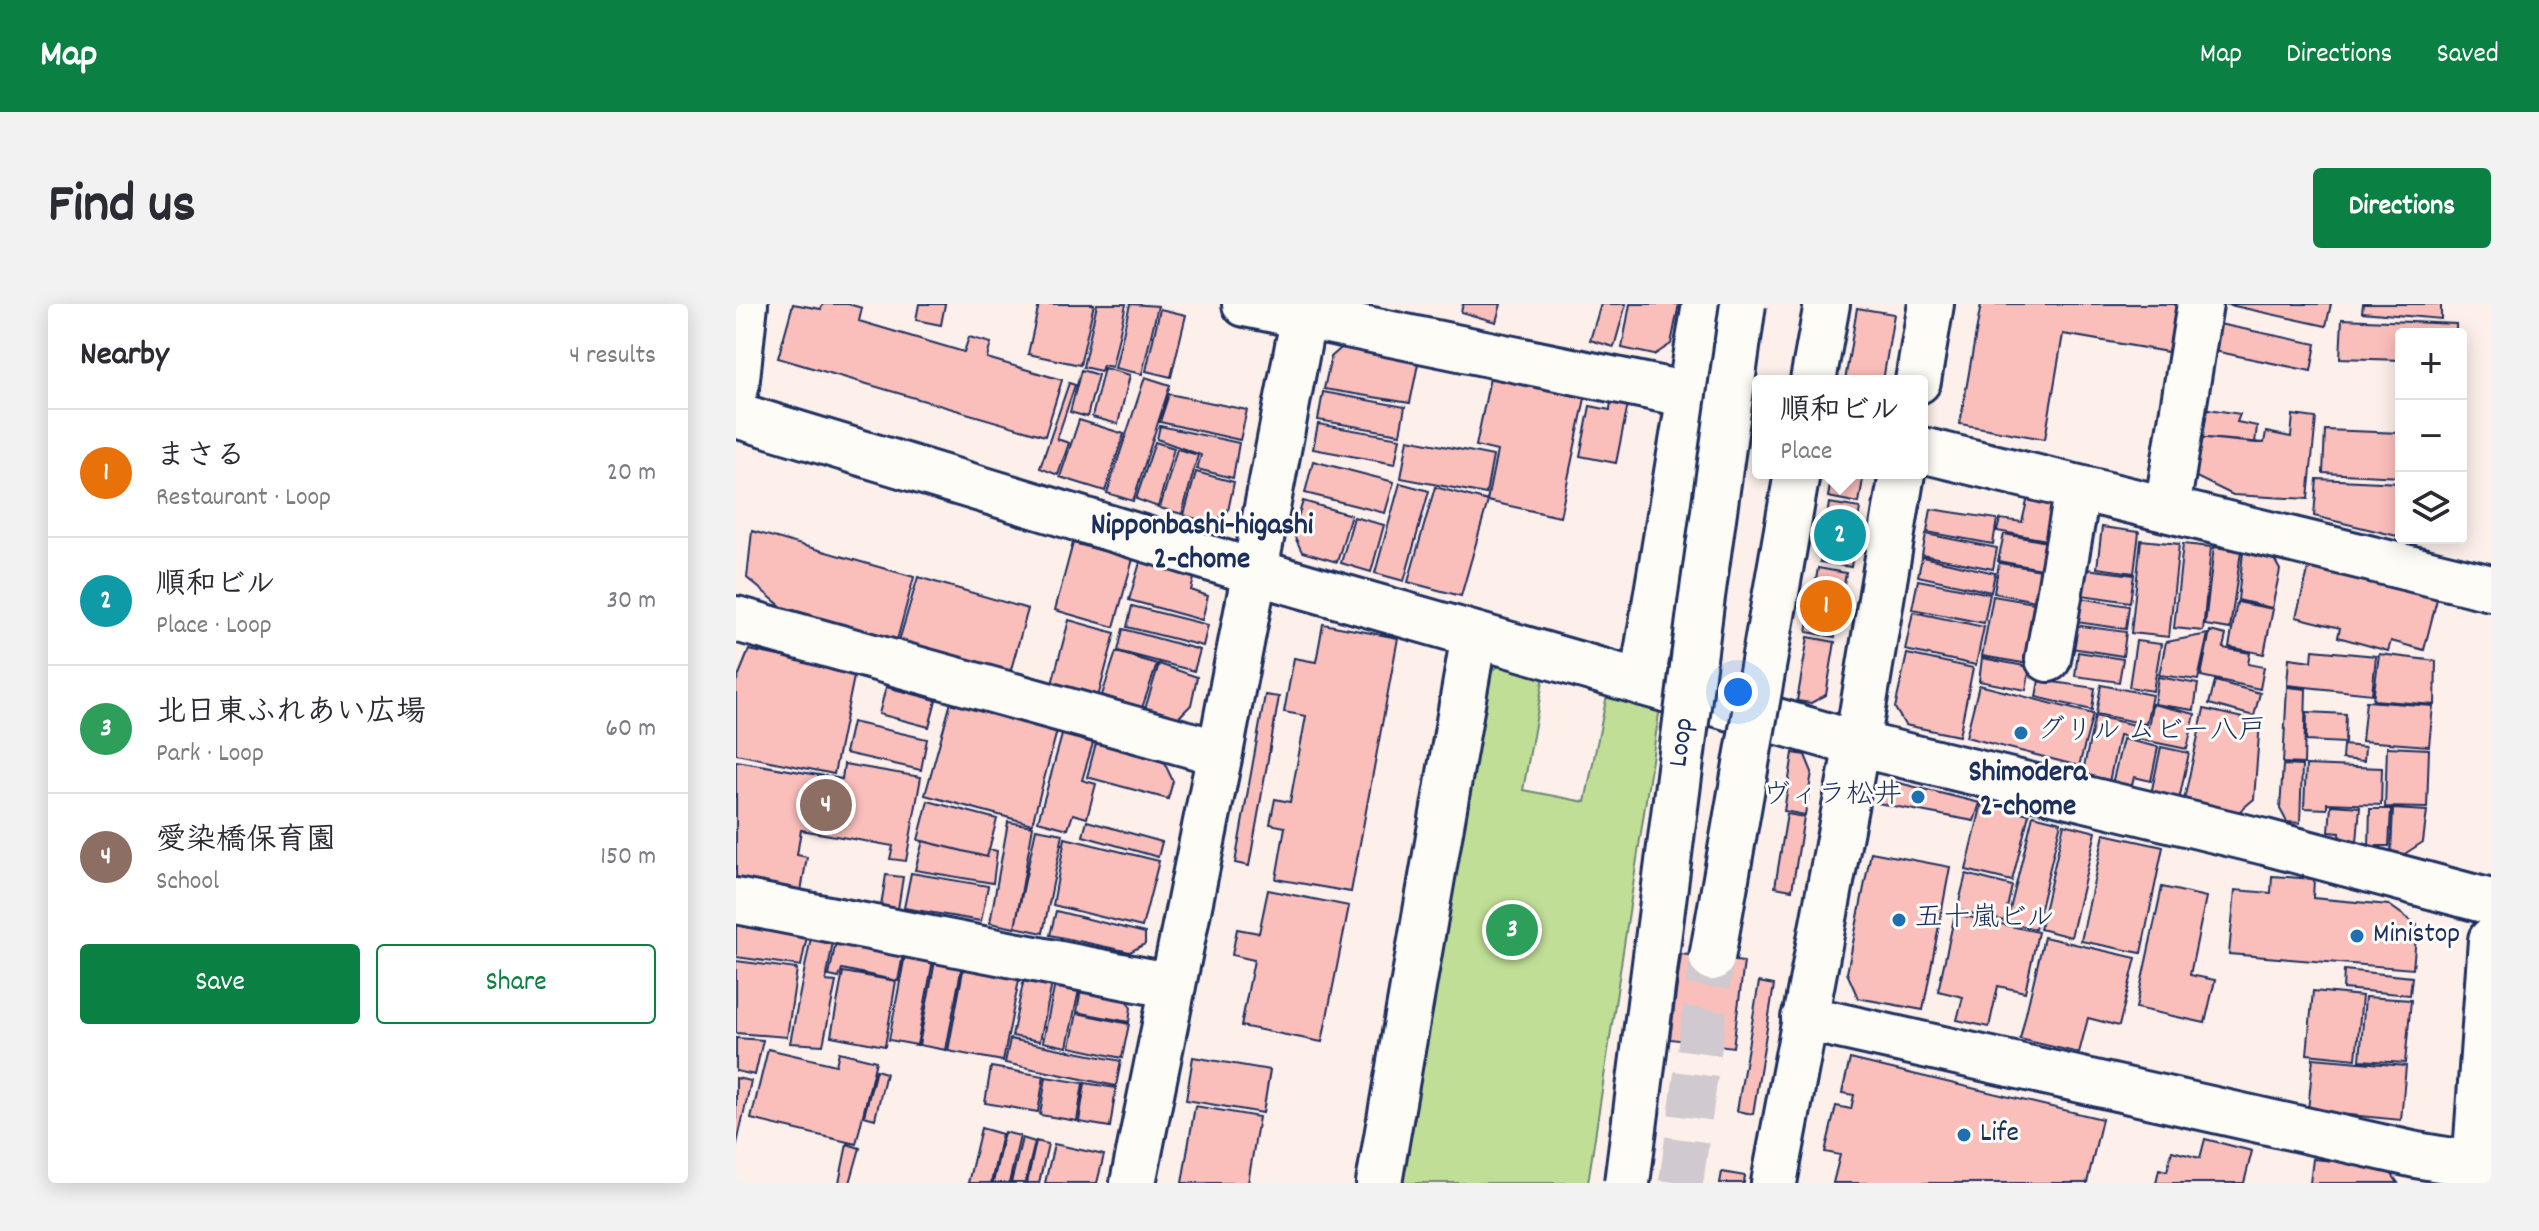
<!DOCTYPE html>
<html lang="en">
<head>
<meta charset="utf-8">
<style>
	body { margin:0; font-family:Dekko,"Klee One",sans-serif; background:#f2f2f3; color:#2b2b33 }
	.controls { position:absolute; right:24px; top:24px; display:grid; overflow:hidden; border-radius:8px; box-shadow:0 4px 20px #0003 }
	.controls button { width:72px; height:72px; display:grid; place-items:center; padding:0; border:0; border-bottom:2px solid #e1e1e2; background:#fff; color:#2b2b33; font:40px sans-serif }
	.you { position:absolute; left:1002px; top:388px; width:28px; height:28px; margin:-20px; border:6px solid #fff; border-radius:50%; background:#1a73e8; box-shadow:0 0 0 12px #1a73e833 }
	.badge { display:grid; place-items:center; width:52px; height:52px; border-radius:50%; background:#0b8043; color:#fff; font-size:26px; font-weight:700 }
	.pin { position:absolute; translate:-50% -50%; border:4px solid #fff; box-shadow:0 2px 8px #0006 }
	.popup { position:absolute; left:1016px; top:71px; width:176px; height:104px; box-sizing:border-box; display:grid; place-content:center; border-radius:8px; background:#fff; filter:drop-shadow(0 2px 6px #0005); font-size:26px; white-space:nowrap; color:#7c7c81 }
	.popup b { font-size:30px; color:#2b2b33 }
	.popup::after { content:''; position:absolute; left:50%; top:100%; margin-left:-16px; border:16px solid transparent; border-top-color:#fff }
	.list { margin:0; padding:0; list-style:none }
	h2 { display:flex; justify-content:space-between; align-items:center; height:104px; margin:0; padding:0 32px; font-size:34px }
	h2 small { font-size:26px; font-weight:400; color:#7c7c81 }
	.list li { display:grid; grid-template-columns:52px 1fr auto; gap:24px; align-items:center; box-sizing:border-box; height:128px; padding:0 32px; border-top:2px solid #e1e1e2 }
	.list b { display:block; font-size:30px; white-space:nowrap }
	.list p { margin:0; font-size:26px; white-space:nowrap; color:#7c7c81 }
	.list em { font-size:26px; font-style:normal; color:#7c7c81 }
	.actions { display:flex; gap:16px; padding:24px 32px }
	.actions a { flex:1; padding:18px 0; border:2px solid #0b8043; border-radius:8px; text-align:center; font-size:28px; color:#0b8043 }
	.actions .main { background:#0b8043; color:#fff }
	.icon { flex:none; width:44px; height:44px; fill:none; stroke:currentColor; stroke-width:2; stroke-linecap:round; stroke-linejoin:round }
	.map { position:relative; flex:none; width:1755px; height:879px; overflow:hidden; border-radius:8px }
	header { display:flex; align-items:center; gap:48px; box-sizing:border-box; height:112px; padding:0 40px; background:#0b8043; color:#fff }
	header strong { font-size:38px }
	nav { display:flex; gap:44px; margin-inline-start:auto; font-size:28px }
	.intro { display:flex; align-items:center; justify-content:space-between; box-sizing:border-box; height:192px; padding:0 48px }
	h1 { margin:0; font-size:56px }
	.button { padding:20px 36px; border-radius:8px; background:#0b8043; color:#fff; font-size:28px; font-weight:700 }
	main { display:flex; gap:48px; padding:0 48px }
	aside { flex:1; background:#fff; border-radius:8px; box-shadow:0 4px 20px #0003 }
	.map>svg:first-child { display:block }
</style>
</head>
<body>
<header>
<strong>Map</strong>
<nav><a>Map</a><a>Directions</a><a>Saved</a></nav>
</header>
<div class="intro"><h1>Find us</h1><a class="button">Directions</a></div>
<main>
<aside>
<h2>Nearby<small>4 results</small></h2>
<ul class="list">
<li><span class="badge" style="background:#e8710a">1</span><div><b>まさる</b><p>Restaurant · Loop</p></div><em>20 m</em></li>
<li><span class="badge" style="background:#0f9aa8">2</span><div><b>順和ビル</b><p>Place · Loop</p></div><em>30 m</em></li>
<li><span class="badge" style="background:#2e9e5b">3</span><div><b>北日東ふれあい広場</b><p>Park · Loop</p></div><em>60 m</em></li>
<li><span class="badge" style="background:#8d6e63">4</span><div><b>愛染橋保育園</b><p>School</p></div><em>150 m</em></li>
</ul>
<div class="actions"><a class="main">Save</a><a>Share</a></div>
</aside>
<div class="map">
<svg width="1755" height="879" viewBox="0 0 1755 879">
	<rect width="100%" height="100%" fill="#fdf0eb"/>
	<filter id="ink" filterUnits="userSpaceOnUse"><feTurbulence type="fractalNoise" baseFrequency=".0125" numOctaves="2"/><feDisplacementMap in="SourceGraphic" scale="16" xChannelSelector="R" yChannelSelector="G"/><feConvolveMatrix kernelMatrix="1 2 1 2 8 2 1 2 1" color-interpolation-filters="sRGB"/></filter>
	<g filter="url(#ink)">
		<path fill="#c1de96" stroke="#6e867a" stroke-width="2" d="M 769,360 L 808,372 L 787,486 L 849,498 L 871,391 L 924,403 L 852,879 L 657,879 L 744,370 Z"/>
		<path fill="#fbbfbb" stroke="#1b2f5e" stroke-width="2" d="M 57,0 L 85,5 L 87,0 L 112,0 L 126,4 L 123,17 L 228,48 L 233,33 L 255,39 L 251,54 L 326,76 L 309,132 L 42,54 Z
			M 183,0 L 209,0 L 205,21 L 180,16 Z
			M 303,0 L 358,0 L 344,61 L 292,50 Z
			M 361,0 L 390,0 L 376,63 L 367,61 L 365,67 L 347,63 Z
			M 394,0 L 422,2 L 406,70 L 379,64 Z
			M 727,0 L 765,0 L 760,18 L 725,8 Z
			M 865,0 L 890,0 L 878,43 L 854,36 Z
			M 894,0 L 943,0 L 935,40 L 918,51 L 886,44 Z
			M 1245,0 L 1441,0 L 1432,48 L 1327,30 L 1309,135 L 1224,120 Z
			M 1489,0 L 1595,0 L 1590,22 Z
			M 1627,0 L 1705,0 L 1705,15 L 1626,8 Z
			M 1121,4 L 1158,10 L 1147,77 L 1109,77 Z
			M 424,5 L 450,11 L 435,73 L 410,67 Z
			M 1606,15 L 1720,20 L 1720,30 L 1665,30 L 1665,56 L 1604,54 Z
			M 1483,20 L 1580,40 L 1575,67 L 1478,47 Z
			M 612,38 L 683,55 L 674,99 L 588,85 L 595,53 Z
			M 368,64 L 394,71 L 382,120 L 356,113 Z
			M 345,66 L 362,71 L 351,113 L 334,108 Z
			M 409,73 L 434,81 L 397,197 L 371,189 Z
			M 754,74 L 849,94 L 824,213 L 751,197 L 761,147 L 740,142 Z
			M 333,79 L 339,81 L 321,135 L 333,139 L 322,171 L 304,164 Z
			M 587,88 L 669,103 L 664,130 L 582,116 Z
			M 433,90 L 511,106 L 504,136 L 424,118 Z
			M 875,96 L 892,100 L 880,159 L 844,152 L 854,102 L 874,106 Z
			M 1466,104 L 1504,110 L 1501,118 L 1521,122 L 1519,139 L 1461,133 Z
			M 1557,111 L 1580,114 L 1572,195 L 1497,191 L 1452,169 L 1461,133 L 1528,139 L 1530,128 L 1555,133 Z
			M 343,116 L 388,130 L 369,187 L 324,173 Z
			M 582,120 L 664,134 L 659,160 L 577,145 Z
			M 424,122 L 503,139 L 497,174 L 461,165 L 465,151 L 421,135 Z
			M 1589,126 L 1665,129 L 1665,173 L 1587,169 Z
			M 672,135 L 757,152 L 750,190 L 665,174 Z
			M 419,138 L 438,144 L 422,203 L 400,195 Z
			M 441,145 L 462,151 L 446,210 L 424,204 Z
			M 577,157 L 658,178 L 649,209 L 569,189 Z
			M 460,168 L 498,178 L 492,207 L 476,220 L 448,211 Z
			M 1096,169 L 1128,169 L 1123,199 L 1092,193 Z
			M 1581,175 L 1665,179 L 1665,233 L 1578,212 Z
			M 664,179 L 693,187 L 668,277 L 639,269 Z
			M 699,183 L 752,197 L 725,292 L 672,278 Z
			M 1292,193 L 1316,200 L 1322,213 L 1317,237 L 1261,227 L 1264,215 L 1286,218 Z
			M 567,197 L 615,211 L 601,258 L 566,248 L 557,229 Z
			M 1093,199 L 1124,204 L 1115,263 L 1084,258 Z
			M 1195,205 L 1261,215 L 1257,240 L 1191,228 Z
			M 618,213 L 648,221 L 635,268 L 605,259 Z
			M 1366,223 L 1403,228 L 1398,269 L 1361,264 Z
			M 16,227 L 178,273 L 161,336 L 46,303 L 11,274 Z
			M 1190,230 L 1261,244 L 1257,265 L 1186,251 Z
			M 1268,230 L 1316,239 L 1311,266 L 1262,257 Z
			M 1405,236 L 1443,240 L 1433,333 L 1395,329 Z
			M 337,239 L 397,255 L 378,323 L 319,306 Z
			M 1447,240 L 1475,243 L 1467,327 L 1438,324 Z
			M 1478,243 L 1505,247 L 1494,325 L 1469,321 Z
			M 1507,248 L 1537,253 L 1544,266 L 1536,304 L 1502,296 Z
			M 1186,253 L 1259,269 L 1255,288 L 1182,272 Z
			M 405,255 L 459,271 L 455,286 L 472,292 L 466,316 L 393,296 Z
			M 1263,259 L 1311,267 L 1305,298 L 1258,289 Z
			M 1573,263 L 1701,295 L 1688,346 L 1655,337 L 1652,347 L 1602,333 L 1604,324 L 1560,313 Z
			M 1082,264 L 1110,269 L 1099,333 L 1071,328 Z
			M 1350,265 L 1398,271 L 1394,298 L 1346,291 Z
			M 182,273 L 292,305 L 274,369 L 163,337 Z
			M 1182,276 L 1254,290 L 1248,319 L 1176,305 Z
			M 1257,292 L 1304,300 L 1293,360 L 1246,352 Z
			M 1344,294 L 1393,302 L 1390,325 L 1340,318 Z
			M 1501,298 L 1537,305 L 1528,350 L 1493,343 Z
			M 396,302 L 472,321 L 467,342 L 391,323 Z
			M 1177,308 L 1248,323 L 1240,361 L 1169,346 Z
			M 333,316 L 379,329 L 362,393 L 316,380 Z
			M 587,320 L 662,334 L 615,588 L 540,575 L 549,523 L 534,520 L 539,495 L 554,498 L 570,412 L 548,408 L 558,354 L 580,358 Z
			M 1338,321 L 1390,328 L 1387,352 L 1335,344 Z
			M 387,325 L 464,346 L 458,367 L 382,347 Z
			M 1474,327 L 1490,331 L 1487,344 L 1514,349 L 1512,360 L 1528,363 L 1524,385 L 1465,372 Z
			M 1472,330 L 1462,376 L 1423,371 L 1430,338 Z
			M 1072,333 L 1099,338 L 1090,391 L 1075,399 L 1061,397 Z
			M 1400,337 L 1425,340 L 1417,387 L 1393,383 Z
			M 13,346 L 119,368 L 98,470 L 0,450 L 0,378 Z
			M 1577,346 L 1640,352 L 1636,390 L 1551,381 L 1553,354 L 1576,357 Z
			M 380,348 L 421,360 L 406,404 L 366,391 Z
			M 1342,348 L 1387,355 L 1383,378 L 1339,372 Z
			M 1171,350 L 1237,364 L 1223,432 L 1169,421 L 1159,404 Z
			M 1643,350 L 1700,357 L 1699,401 L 1637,396 Z
			M 1246,354 L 1294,363 L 1290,386 L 1243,377 Z
			M 423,360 L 461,373 L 455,401 L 441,415 L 409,405 Z
			M 1422,373 L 1462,380 L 1458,406 L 1418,400 Z
			M 1303,376 L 1359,384 L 1356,406 L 1300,393 Z
			M 1479,377 L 1524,389 L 1518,412 L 1473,400 Z
			M 1243,381 L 1357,410 L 1343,462 L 1230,433 Z
			M 1365,381 L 1416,391 L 1410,420 L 1360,410 Z
			M 150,383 L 200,396 L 193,423 L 143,410 Z
			M 1551,383 L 1570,385 L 1568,460 L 1547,459 Z
			M 529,391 L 543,393 L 513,562 L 499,559 Z
			M 1630,397 L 1697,402 L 1693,442 L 1626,437 Z
			M 215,398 L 321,427 L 296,520 L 189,491 Z
			M 1416,400 L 1459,410 L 1451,445 L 1383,431 L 1373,478 L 1346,472 L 1359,412 L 1412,424 Z
			M 1468,405 L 1524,418 L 1518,495 L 1498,512 L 1448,496 Z
			M 1571,408 L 1610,410 L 1609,439 L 1570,437 Z
			M 116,418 L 191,435 L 185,466 L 109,449 Z
			M 326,431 L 357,439 L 346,476 L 360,480 L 351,514 L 337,510 L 332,525 L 302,517 Z
			M 1387,435 L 1422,443 L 1415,477 L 1398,473 L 1395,485 L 1376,480 Z
			M 360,439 L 428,458 L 437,477 L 432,495 L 351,473 Z
			M 1607,441 L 1629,443 L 1628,457 L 1606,455 Z
			M 1425,443 L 1453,449 L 1443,496 L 1415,490 Z
			M 1651,443 L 1693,445 L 1691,504 L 1649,503 Z
			M 1057,449 L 1069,451 L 1076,468 L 1069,511 L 1048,507 Z
			M 0,457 L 106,475 L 108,460 L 185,473 L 170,557 L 154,555 L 157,542 L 65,526 L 61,551 L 71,553 L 65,587 L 0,575 Z
			M 1547,461 L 1566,462 L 1564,519 L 1551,518 L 1544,505 Z
			M 1570,461 L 1646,464 L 1645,501 L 1591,499 L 1591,505 L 1568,504 Z
			M 1159,478 L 1244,499 L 1238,517 L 1141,499 L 1142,488 Z
			M 192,497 L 261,515 L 251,553 L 182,536 Z
			M 1246,499 L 1293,510 L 1276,577 L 1230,566 Z
			M 1595,501 L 1624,503 L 1621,538 L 1603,536 L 1604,529 L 1593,528 Z
			M 1634,505 L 1655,505 L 1653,542 L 1633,542 Z
			M 1657,505 L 1691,507 L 1687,538 L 1667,551 L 1655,548 Z
			M 1051,510 L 1068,513 L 1056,586 L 1039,583 Z
			M 1297,511 L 1325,518 L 1299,625 L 1271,618 Z
			M 351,517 L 426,538 L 422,553 L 347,532 Z
			M 272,518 L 297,522 L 279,624 L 254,619 Z
			M 1328,520 L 1360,528 L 1335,633 L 1304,625 Z
			M 300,525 L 327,530 L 307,629 L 279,623 Z
			M 1368,530 L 1427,543 L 1405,649 L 1345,637 Z
			M 329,534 L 423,557 L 406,623 L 317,601 Z
			M 187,537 L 251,553 L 253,545 L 261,547 L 257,579 L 179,566 Z
			M 1135,548 L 1214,563 L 1187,706 L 1122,694 L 1111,669 Z
			M 175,569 L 252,582 L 245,617 L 168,604 Z
			M 1230,570 L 1276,582 L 1268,617 L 1221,606 Z
			M 150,571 L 167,573 L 162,605 L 145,602 Z
			M 1536,572 L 1578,575 L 1577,594 L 1653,601 L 1681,621 L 1677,665 L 1493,650 L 1499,586 L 1535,589 Z
			M 1426,583 L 1470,593 L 1454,671 L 1479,676 L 1469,719 L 1400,704 Z
			M 532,586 L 613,602 L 586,738 L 505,722 L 518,656 L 496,651 L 501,625 L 523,629 Z
			M 320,607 L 409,629 L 409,640 L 394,648 L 314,631 Z
			M 1219,610 L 1302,628 L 1289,688 L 1262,682 L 1253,723 L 1221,716 L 1227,693 L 1202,687 Z
			M 0,613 L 72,627 L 65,662 L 0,653 Z
			M 76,628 L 98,631 L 90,677 L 100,678 L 87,741 L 54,739 Z
			M 101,632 L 168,646 L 162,677 L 106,665 L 103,674 L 93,672 Z
			M 1308,633 L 1400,654 L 1383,722 L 1352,714 L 1343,749 L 1284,735 Z
			M 170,646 L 198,651 L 181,741 L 153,736 Z
			M 945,650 L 1008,658 L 997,743 L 934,735 Z
			M 200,652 L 227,656 L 210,746 L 183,741 Z
			M 229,656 L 285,666 L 267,757 L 212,747 Z
			M 0,657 L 61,665 L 51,733 L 0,729 Z
			M 1608,666 L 1676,673 L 1674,691 L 1607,685 Z
			M 107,668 L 160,677 L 149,742 L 95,732 Z
			M 289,670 L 317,675 L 304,737 L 276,732 Z
			M 320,675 L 344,681 L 331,743 L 307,738 Z
			M 1023,678 L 1038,681 L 1017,810 L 1001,807 Z
			M 346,679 L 386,688 L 395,704 L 393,718 L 341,708 Z
			M 1577,687 L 1626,692 L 1620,755 L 1571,750 Z
			M 1629,693 L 1675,696 L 1669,759 L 1624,756 Z
			M 341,709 L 393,720 L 386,754 L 334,743 Z
			M 0,734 L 27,736 L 19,771 L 0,767 Z
			M 274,735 L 385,757 L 380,782 L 269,759 Z
			M 32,745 L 100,761 L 103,748 L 140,757 L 120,840 L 15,815 Z
			M 457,753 L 534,766 L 527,809 L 450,796 Z
			M 1577,754 L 1670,762 L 1665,816 L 1572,807 Z
			M 1114,755 L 1366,815 L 1351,879 L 1097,879 L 1104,851 L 1089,848 L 1100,802 L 1115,805 L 1118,791 L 1106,789 Z
			M 255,763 L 308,772 L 302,808 L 249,799 Z
			M 140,766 L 150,769 L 139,815 L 128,812 Z
			M 310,773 L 347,779 L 341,817 L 304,811 Z
			M 0,774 L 15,777 L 0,844 Z
			M 349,779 L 380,784 L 374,823 L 343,818 Z
			M 459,802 L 523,813 L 512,879 L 446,879 Z
			M 245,824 L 266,830 L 255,879 L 232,879 Z
			M 268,828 L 284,832 L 273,879 L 257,879 Z
			M 286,834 L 299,838 L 289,879 L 275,879 Z
			M 1469,835 L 1516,847 L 1508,879 L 1420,879 L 1423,865 L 1431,867 L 1436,847 L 1464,854 Z
			M 300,837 L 312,840 L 303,879 L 291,879 Z
			M 111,840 L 124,844 L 114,879 L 103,879 Z
			M 318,840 L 368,851 L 361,879 L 309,879 Z
			M 1577,855 L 1650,862 L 1662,879 L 1574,879 Z
			M 986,868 L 1009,872 L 1008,879 L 984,879 Z"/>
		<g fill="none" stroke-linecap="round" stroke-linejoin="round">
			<path stroke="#d0c9cf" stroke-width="44" stroke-dasharray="44 22" stroke-linecap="butt" d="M 945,879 L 976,654"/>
			<g stroke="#1b2f5e" stroke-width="50">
				<path id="minor" d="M 509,0 L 953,91
					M 1182,77 L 1195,0
					M 0,84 L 9,0
					M 0,111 L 519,268 L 1121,440 L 1529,538 L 1755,598
					M 1186,146 L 1755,284
					M 1431,205 L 1464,0
					M 0,315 L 484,449
					M 1312,355 L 1342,184
					M 906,379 L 969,0
					M 0,597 L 437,682
					M 1068,714 L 1680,851 L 1740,861
					M 397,879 L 484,449 L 570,0
					M 643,879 L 738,331
					M 1038,879 L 1121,440 L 1166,169
					M 1738,879 L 1755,636"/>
			</g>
			<g stroke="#1b2f5e" stroke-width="50">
				<path id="highway" d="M 1077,77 L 1091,0"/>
			</g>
			<use href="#minor" stroke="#fdfcf7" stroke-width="44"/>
			<use href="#highway" stroke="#fdfcf7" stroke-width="44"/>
			<g stroke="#1b2f5e" stroke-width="50" stroke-linecap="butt">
				<g id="highway-bridge">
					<path d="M 976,654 L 1061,169"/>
					<path id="s1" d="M 891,879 L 965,300 L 1007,0"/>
				</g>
			</g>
			<use href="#highway-bridge" stroke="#fdfcf7" stroke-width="44"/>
		</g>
	</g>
	<g fill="#1f6fb2" stroke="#fdfcf7" stroke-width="3">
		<circle cx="1285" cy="429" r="8"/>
		<circle cx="1182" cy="493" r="8"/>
		<circle cx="1163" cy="616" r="8"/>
		<circle cx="1621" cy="632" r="8"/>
		<circle cx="1228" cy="831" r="8"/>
	</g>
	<g text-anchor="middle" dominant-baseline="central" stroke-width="6" stroke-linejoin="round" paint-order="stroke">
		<g font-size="28" fill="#1b2f5e" stroke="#fdfcf7" text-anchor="start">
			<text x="1301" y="429">グリル ムビー八戸</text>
			<text x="1166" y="493" text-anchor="end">ヴィラ松井</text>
			<text x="1179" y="616">五十嵐ビル</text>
			<text x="1637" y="632">Ministop</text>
			<text x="1244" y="831">Life</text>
		</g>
		<g font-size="28" fill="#1b2f5e" stroke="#fdfcf7">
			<text stroke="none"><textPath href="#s1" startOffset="444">Loop</textPath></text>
		</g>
		<g font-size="30" font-weight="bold" fill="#1b2f5e" stroke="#fdfcf7">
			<text x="466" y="223">Nipponbashi-higashi<tspan x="466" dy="34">2-chome</tspan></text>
			<text x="1292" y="470">Shimodera<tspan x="1292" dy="34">2-chome</tspan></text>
		</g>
	</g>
</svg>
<div class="controls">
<button>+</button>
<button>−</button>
<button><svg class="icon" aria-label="layers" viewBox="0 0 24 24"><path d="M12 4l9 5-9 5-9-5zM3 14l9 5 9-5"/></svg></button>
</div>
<div class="you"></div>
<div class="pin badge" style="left:1090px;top:302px;background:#e8710a">1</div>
<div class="pin badge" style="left:1104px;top:231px;background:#0f9aa8">2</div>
<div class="popup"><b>順和ビル</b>Place</div>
<div class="pin badge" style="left:776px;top:626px;background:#2e9e5b">3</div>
<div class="pin badge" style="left:90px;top:501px;background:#8d6e63">4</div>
</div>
</main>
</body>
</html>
